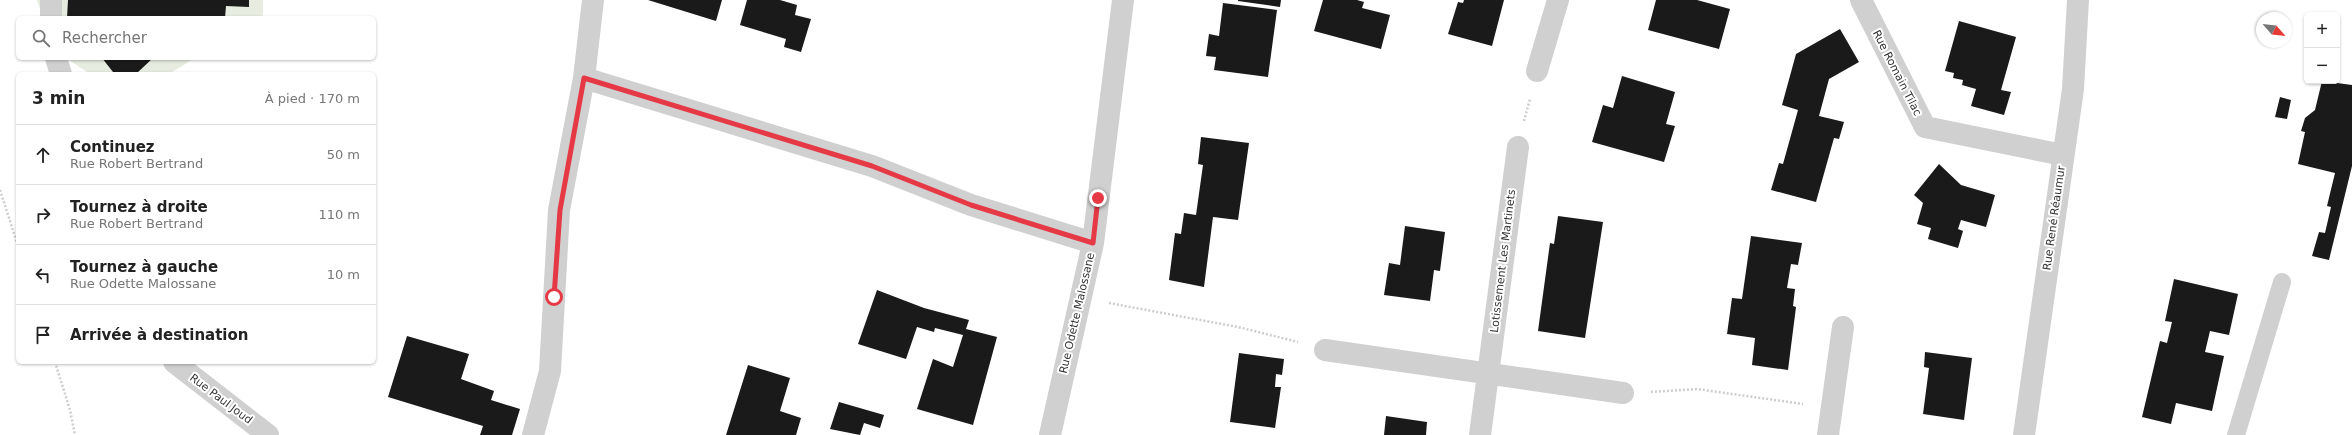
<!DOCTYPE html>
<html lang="fr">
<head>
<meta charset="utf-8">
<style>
	body { margin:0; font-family:"DejaVu Sans",sans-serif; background:#f6f6f6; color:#222 }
	.controls { position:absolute; right:12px; top:12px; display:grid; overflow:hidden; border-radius:6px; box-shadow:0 1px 3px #0004 }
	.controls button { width:36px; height:36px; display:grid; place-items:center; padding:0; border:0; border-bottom:1px solid #e0e0e0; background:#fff; color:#222; font:20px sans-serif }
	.compass { position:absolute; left:2256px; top:12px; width:36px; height:36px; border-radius:50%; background:#fff; box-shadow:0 1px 3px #0004; rotate:117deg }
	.stop { position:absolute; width:12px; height:12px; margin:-9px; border:3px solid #e63946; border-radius:50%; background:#fff }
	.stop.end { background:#e63946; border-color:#fff; box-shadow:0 1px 4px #0008 }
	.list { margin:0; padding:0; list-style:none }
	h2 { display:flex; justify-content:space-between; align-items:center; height:52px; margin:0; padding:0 16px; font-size:17px }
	h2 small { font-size:13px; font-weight:400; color:#767676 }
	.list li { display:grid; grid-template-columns:26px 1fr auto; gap:12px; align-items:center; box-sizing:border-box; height:60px; padding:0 16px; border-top:1px solid #e0e0e0 }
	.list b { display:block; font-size:15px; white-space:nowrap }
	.list p { margin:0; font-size:13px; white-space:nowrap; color:#767676 }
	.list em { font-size:13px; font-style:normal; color:#767676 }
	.icon { flex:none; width:22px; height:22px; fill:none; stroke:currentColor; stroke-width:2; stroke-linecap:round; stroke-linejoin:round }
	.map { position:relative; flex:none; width:2352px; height:435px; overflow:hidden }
	.search { position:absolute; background:#fff; box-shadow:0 1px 3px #0004; left:16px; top:16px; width:360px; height:44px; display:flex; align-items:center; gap:10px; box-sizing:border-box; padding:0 14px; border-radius:6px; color:#767676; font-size:15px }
	.panel { position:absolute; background:#fff; box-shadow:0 1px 3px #0004; left:16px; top:72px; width:360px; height:292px; border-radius:6px }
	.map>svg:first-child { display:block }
</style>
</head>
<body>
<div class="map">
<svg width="2352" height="435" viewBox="0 0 2352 435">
	<rect width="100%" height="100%" fill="#fff"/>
	<path fill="#e6ecdf" d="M 37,0 L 263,0 L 263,15 L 258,18 L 43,18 Z
		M 66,58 L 195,58 L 169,74 L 90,74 Z"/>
	<path fill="#1a1a1a" d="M 68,0 L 249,0 L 249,7 L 226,6 L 225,18 L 67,18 Z
		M 648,0 L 722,0 L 716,21 Z
		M 747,0 L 780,0 L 797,5 L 795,15 L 811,19 L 801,52 L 784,47 L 786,39 L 740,25 Z
		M 1238,0 L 1281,0 L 1280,7 L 1238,1 Z
		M 1323,0 L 1357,0 L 1364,2 L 1362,8 L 1390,15 L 1381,49 L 1314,31 Z
		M 1464,0 L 1504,0 L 1492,46 L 1448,34 L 1458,2 L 1463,3 Z
		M 1656,0 L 1697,0 L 1730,9 L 1719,49 L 1648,30 Z
		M 1223,3 L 1277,10 L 1268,77 L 1214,70 L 1216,57 L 1206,56 L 1209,34 L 1219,36 Z
		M 1959,21 L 2016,37 L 2001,90 L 2011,92 L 2004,115 L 1971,106 L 1976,89 L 1962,85 L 1963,80 L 1953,78 L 1954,73 L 1945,71 Z
		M 1840,29 L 1859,62 L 1829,79 L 1819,116 L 1844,122 L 1839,139 L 1834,138 L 1816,202 L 1771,190 L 1779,163 L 1783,164 L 1798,110 L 1782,105 L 1796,54 Z
		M 102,58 L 153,58 L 137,73 L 113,72 Z
		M 1622,76 L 1675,92 L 1666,124 L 1675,126 L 1664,162 L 1592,142 L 1603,105 L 1613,108 Z
		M 2322,81 L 2352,85 L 2352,166 L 2329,260 L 2312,256 L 2319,232 L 2325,233 L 2331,207 L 2327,206 L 2335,173 L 2298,164 L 2305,132 L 2301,131 L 2305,118 L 2315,110 Z
		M 2280,97 L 2291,100 L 2287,119 L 2275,117 Z
		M 1201,137 L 1249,143 L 1238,220 L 1213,217 L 1204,287 L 1169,280 L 1175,233 L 1181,234 L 1184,213 L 1196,215 L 1203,165 L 1198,164 Z
		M 1939,164 L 1961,185 L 1995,195 L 1986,227 L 1961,220 L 1958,229 L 1963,231 L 1958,248 L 1928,239 L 1931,228 L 1917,224 L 1923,203 L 1914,195 Z
		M 1558,216 L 1603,222 L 1585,338 L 1538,331 L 1550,243 L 1554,244 Z
		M 1405,226 L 1445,232 L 1440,271 L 1434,270 L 1430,301 L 1384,295 L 1389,263 L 1400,265 Z
		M 1751,236 L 1802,243 L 1798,265 L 1791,264 L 1787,288 L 1795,289 L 1793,306 L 1796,307 L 1788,370 L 1752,365 L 1755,338 L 1727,334 L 1732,298 L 1742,299 Z
		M 2174,279 L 2238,294 L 2229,335 L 2210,331 L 2205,352 L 2224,356 L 2212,411 L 2176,403 L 2171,424 L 2142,417 L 2160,341 L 2167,343 L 2172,322 L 2165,321 Z
		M 877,290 L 924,308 L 969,320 L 966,329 L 997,337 L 973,425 L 917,409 L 933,359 L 953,367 L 963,335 L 935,328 L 934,332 L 917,327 L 906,359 L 858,344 Z
		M 407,336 L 469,354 L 461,379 L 494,391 L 491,400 L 520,409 L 512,435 L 480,435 L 483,426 L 388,397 Z
		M 1925,352 L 1972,358 L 1964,420 L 1923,414 L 1929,368 L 1924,367 Z
		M 1239,353 L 1284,359 L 1282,375 L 1276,374 L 1275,387 L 1281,387 L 1275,428 L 1230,422 Z
		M 748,365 L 790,378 L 780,411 L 801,418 L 796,435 L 726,435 Z
		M 839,402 L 884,415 L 880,428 L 864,423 L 860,435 L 830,429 Z
		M 1386,416 L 1427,422 L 1426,435 L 1384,435 Z"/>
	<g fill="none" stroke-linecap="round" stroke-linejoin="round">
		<path stroke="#cdcdcd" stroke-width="2.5" stroke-dasharray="2 2" stroke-linecap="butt" d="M 1524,121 L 1530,99
			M 0,190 L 18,246
			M 1109,303 L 1238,327 L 1298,342
			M 55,362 L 70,410 L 75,435
			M 1651,392 L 1697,389 L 1803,404"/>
		<path stroke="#d0d0d0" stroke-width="18" d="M 2236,435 L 2282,282"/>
		<path stroke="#d0d0d0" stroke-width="22" d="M 1861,0 L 1925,127 L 2063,155
			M 51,18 L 51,0
			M 56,58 L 61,74
			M 1537,71 L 1558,0
			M 584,78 L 872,166 L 971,205 L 1093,243
			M 1325,350 L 1623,393
			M 174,362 L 268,435
			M 533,435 L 550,371 L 559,210 L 584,78 L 593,0
			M 1050,435 L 1093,243 L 1123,0
			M 1480,435 L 1518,147
			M 1828,435 L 1843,327
			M 2024,435 L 2073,89 L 2078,0"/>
	</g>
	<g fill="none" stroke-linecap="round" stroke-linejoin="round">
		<path stroke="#e63946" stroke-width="5" d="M 554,297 L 560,210 L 584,78 L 872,166 L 971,205 L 1093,243 L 1098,198"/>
	</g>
	<g text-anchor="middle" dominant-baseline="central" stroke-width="4" stroke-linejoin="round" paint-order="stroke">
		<g font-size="11" fill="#333" stroke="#fff">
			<text transform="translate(1897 73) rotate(63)">Rue Romain Tilac</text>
			<text transform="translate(2054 218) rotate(-82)">Rue René Réaumur</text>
			<text transform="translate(1503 261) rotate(-83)">Lotissement Les Martinets</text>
			<text transform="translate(1077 313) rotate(-77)">Rue Odette Malossane</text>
			<text transform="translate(221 399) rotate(37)">Rue Paul Joud</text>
		</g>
	</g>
</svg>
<div class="controls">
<button>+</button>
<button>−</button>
</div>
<svg class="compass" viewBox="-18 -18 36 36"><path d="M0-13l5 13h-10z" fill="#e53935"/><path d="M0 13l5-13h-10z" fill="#767676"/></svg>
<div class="stop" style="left:554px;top:297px"></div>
<div class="stop end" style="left:1098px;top:198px"></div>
<div class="search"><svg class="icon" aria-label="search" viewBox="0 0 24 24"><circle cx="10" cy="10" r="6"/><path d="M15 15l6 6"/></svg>Rechercher</div>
<section class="panel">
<h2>3 min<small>À pied · 170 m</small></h2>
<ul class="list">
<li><svg class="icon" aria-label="ahead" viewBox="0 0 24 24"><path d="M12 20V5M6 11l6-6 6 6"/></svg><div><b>Continuez</b><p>Rue Robert Bertrand</p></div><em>50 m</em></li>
<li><svg class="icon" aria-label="right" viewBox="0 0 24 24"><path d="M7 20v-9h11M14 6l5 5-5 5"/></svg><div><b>Tournez à droite</b><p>Rue Robert Bertrand</p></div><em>110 m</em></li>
<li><svg class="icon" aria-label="left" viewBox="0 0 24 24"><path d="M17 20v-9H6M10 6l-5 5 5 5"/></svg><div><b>Tournez à gauche</b><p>Rue Odette Malossane</p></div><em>10 m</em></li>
<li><svg class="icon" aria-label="arrive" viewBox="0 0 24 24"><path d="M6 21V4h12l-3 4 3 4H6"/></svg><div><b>Arrivée à destination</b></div></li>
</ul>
</section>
</div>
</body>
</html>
